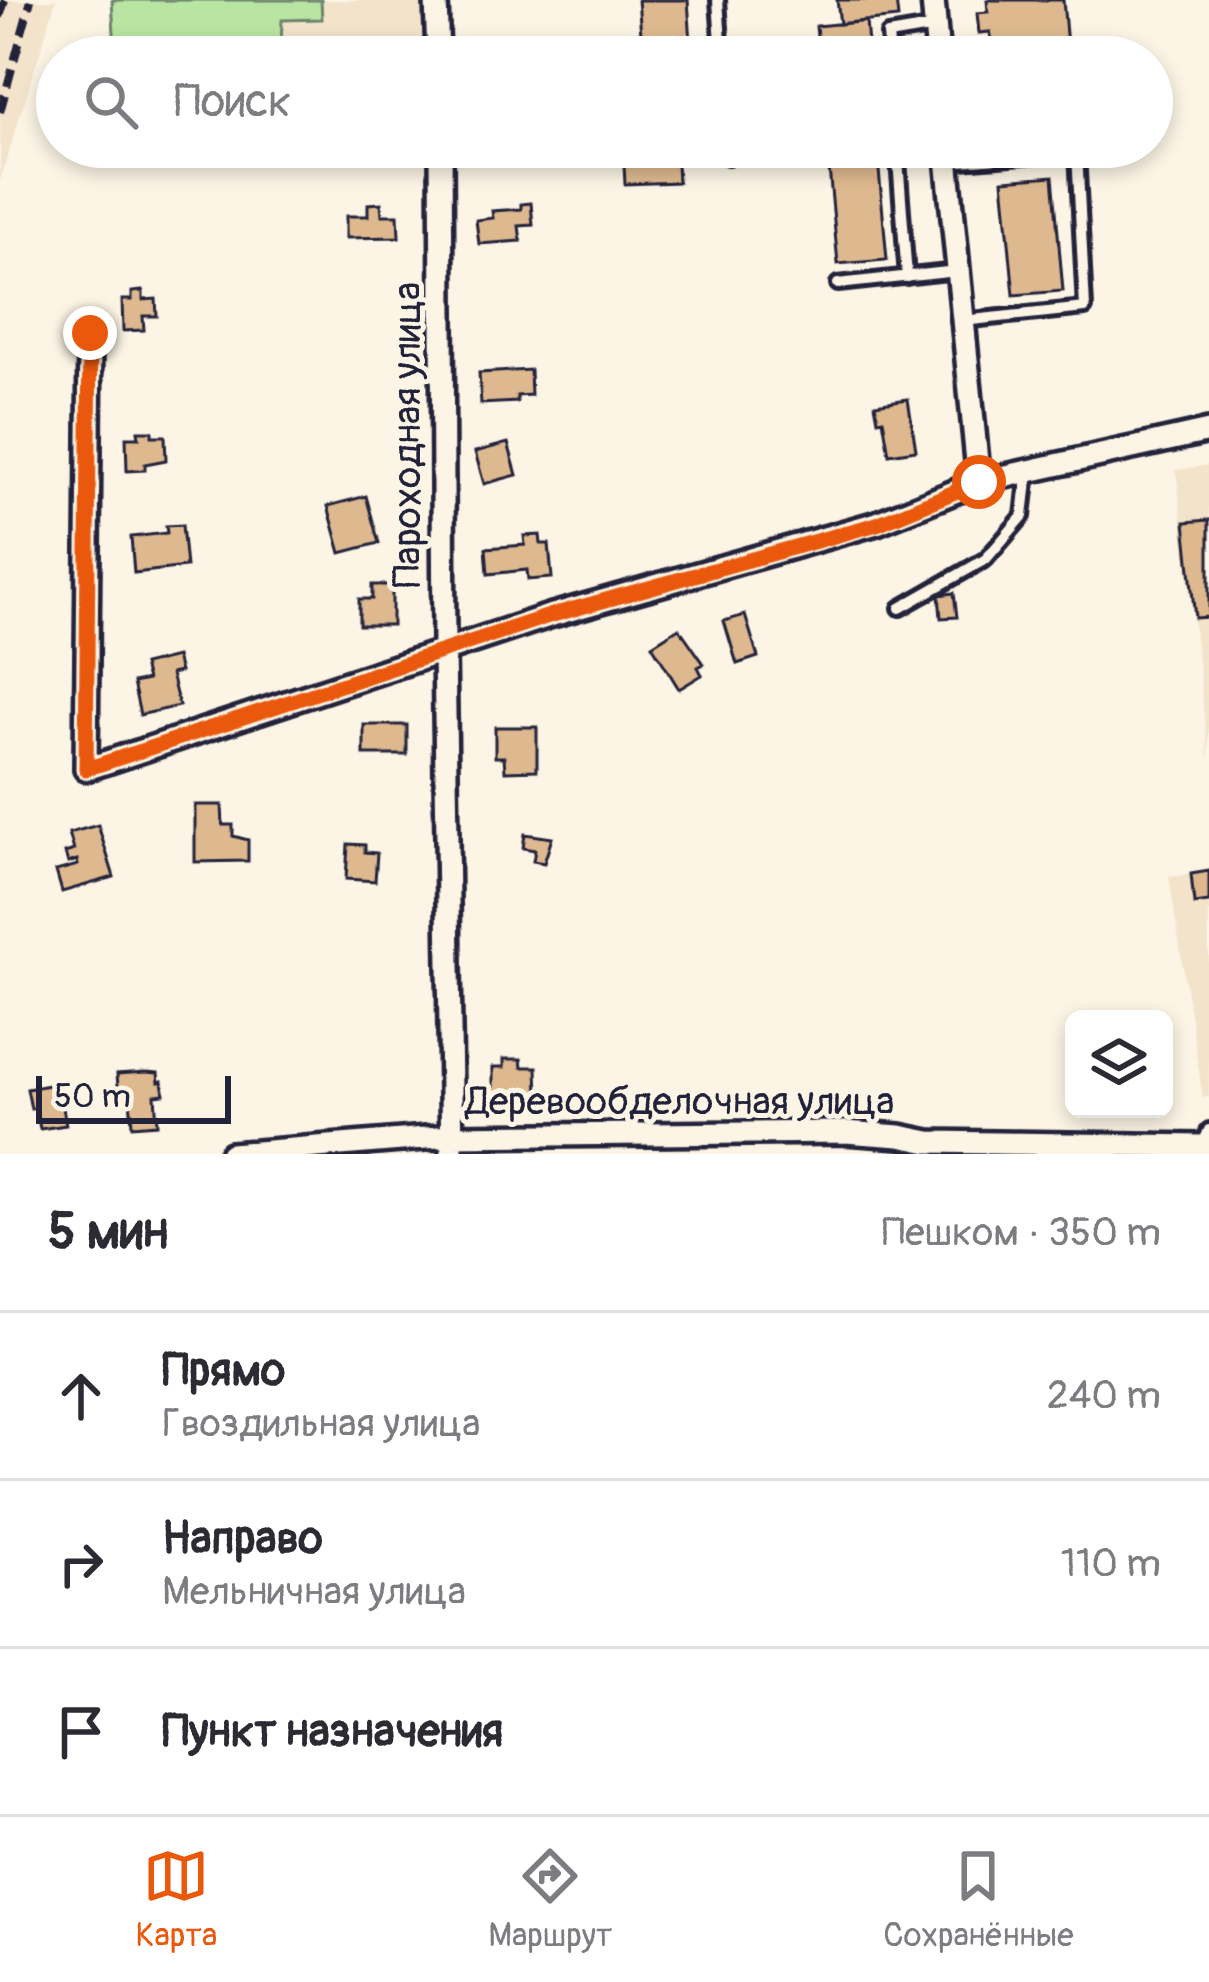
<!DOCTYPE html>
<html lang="ru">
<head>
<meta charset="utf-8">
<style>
	body { margin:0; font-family:Pangolin,sans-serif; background:#f2f2f3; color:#2b2b33 }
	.controls { position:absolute; right:36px; bottom:36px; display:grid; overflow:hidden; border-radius:18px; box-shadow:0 6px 18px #0003 }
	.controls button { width:108px; height:108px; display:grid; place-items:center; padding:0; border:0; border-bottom:3px solid #e1e1e2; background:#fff; color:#2b2b33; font:60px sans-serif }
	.scale { position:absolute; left:36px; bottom:30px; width:195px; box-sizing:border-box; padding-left:12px; border:6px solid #22223b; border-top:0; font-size:33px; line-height:42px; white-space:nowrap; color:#22223b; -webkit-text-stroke:9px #fcf5e5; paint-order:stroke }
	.stop { position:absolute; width:36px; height:36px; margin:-27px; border:9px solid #ea580c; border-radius:50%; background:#fff }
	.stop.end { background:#ea580c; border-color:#fff; box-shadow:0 3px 12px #0008 }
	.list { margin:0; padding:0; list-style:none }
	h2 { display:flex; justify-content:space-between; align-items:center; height:156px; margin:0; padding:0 48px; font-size:51px }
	h2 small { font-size:39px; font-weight:400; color:#7c7c81 }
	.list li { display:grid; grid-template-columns:78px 1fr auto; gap:36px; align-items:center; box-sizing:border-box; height:168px; padding:0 48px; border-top:3px solid #e1e1e2 }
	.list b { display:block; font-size:45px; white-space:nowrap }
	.list p { margin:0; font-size:39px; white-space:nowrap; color:#7c7c81 }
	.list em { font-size:39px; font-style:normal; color:#7c7c81 }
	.icon { flex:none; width:66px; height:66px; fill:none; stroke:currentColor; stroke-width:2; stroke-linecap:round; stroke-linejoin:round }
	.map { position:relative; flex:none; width:1209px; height:1154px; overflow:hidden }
	.search { position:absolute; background:#fff; box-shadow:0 6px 18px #0003; left:36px; right:36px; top:36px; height:132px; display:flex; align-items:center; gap:30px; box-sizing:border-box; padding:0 42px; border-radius:66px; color:#7c7c81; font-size:45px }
	.sheet { height:660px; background:#fff }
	nav { display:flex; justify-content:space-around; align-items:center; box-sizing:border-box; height:168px; border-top:3px solid #e1e1e2; background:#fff; font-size:33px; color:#7c7c81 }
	nav a { display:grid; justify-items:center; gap:6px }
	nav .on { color:#ea580c }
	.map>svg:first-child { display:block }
</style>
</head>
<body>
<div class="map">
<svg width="1209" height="1154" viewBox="0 0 1209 1154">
	<rect width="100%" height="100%" fill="#fcf5e5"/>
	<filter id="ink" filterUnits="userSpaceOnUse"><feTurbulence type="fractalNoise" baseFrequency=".00833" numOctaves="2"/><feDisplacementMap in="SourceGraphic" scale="24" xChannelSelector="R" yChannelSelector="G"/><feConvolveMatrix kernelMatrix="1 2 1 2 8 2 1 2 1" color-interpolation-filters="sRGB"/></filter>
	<g filter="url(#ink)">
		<path fill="#f3e3cb" d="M 0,0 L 56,0 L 0,181 Z
			M 321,0 L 424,0 L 426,57 L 390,57 L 389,45 L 281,49 L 282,20 L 321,19 Z
			M 1209,465 L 1209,761 L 1176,470 Z
			M 1209,871 L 1209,1097 L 1203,1098 L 1169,877 Z"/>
		<path fill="#b8e5a2" stroke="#6d846e" stroke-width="3" d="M 321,0 L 322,19 L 282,20 L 281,49 L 115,51 L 112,0 Z"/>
		<path fill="#deb98f" stroke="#22223b" stroke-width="3" d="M 638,0 L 688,0 L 692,57 L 643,57 Z
			M 837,0 L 896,0 L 898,18 L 840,24 Z
			M 987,0 L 1063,0 L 1068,57 L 993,57 L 990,32 L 979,33 L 977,13 L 988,12 Z
			M 866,21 L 869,57 L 819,57 L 816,26 Z
			M 623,147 L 676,147 L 678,182 L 625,184 Z
			M 827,147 L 877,147 L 887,260 L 838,264 Z
			M 1053,176 L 1063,291 L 1014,295 L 1003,180 Z
			M 381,203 L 382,215 L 398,215 L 399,237 L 346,238 L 346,216 L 368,216 L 368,204 Z
			M 531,203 L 533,225 L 519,226 L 521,241 L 479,244 L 476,220 L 493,218 L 492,211 L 521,209 L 521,204 Z
			M 143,291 L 143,300 L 156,299 L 157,316 L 143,316 L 144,330 L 123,331 L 122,300 L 132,300 L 132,292 Z
			M 530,370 L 531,395 L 517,396 L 517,402 L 481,404 L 479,373 Z
			M 908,399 L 916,450 L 889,454 L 883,419 L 878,420 L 875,404 Z
			M 138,431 L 152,431 L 152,436 L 165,436 L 166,460 L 145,464 L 145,470 L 127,471 L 126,437 L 139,437 Z
			M 508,443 L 517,475 L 484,484 L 475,452 Z
			M 366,496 L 379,543 L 341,553 L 328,506 Z
			M 1209,520 L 1209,617 L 1195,618 L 1185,522 Z
			M 182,525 L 186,567 L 134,573 L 131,537 L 167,533 L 166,526 Z
			M 540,535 L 541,544 L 549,544 L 552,578 L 528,580 L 527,570 L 488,574 L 486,548 L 525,545 L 524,536 Z
			M 372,585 L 392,585 L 392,625 L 359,625 L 359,599 L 372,599 Z
			M 954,593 L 957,617 L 941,618 L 939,595 Z
			M 745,615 L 758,657 L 737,664 L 724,621 Z
			M 679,628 L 704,664 L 698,667 L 702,675 L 679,689 L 652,645 Z
			M 176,657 L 180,672 L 171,674 L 179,706 L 140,715 L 133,683 L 147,680 L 143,665 Z
			M 364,725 L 407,725 L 407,755 L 364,755 Z
			M 495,727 L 537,727 L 537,770 L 505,771 L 504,757 L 495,757 Z
			M 195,805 L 222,805 L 223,825 L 233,825 L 233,836 L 248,840 L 248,861 L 195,862 Z
			M 98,825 L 114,877 L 62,892 L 56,871 L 78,865 L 77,860 L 68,863 L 65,853 L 74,850 L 69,833 Z
			M 525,834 L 552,838 L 544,863 L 533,861 L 535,850 L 523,848 Z
			M 348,844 L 365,845 L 365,852 L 377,853 L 375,881 L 346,879 Z
			M 1209,871 L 1209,902 L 1194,904 L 1191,874 Z
			M 504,1059 L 521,1059 L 522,1067 L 537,1067 L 538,1098 L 493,1099 L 493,1067 L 504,1067 Z
			M 146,1072 L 158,1073 L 159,1082 L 162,1081 L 164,1094 L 155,1095 L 157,1124 L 132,1126 L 130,1098 L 119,1099 L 117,1074 Z
			M 59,1083 L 66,1125 L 40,1129 L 36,1108 L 31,1109 L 27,1089 Z"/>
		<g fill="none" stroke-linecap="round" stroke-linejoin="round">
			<g stroke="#22223b" stroke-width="20">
				<path id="service" d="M 718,0 L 722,57
					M 890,57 L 888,35 L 935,27
					M 727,147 L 728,157
					M 897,147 L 907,277
					M 947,162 L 1077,152 L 1085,308 L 962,321
					M 838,284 L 957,271
					M 900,608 L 986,559 L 1023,516 L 1028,472
					M 1206,1146 L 1202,1146 L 1209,1130"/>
			</g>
			<g stroke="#22223b" stroke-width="30">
				<path id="minor" d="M 436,0 L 438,57
					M 933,0 L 938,57
					M 441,147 L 444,650 L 452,1154
					M 946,147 L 979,482
					M 90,333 L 86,769 L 549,616 L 877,523 L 979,482 L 1209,431
					M 231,1154 L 450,1136 L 845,1132 L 900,1136 L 929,1142 L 1202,1146 L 1203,1154"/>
			</g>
			<use href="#service" stroke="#fcf5e5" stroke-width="10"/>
			<use href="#minor" stroke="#fcf5e5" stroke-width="21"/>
			<path stroke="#22223b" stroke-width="8" stroke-dasharray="18 9" stroke-linecap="butt" d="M 0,17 L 5,0
				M 0,112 L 31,0"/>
		</g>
	</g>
	<g fill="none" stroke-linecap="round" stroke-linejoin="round" filter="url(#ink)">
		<path stroke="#ea580c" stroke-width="15" d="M 90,333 L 86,769 L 549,616 L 877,524 L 979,482"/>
	</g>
	<g text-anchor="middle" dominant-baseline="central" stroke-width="10" stroke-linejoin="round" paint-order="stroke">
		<g font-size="39" fill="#22223b" stroke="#fcf5e5">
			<text transform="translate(407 435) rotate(-90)">Пароходная улица</text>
			<text x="680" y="1101">Деревообделочная улица</text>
		</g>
	</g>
</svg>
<div class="controls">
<button><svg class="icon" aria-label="layers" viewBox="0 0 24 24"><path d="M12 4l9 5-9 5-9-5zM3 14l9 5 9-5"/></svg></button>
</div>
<div class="scale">50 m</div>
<div class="stop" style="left:979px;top:482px"></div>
<div class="stop end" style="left:90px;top:333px"></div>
<div class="search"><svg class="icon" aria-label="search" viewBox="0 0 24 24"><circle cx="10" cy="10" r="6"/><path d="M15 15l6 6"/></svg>Поиск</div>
</div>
<section class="sheet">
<h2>5 мин<small>Пешком · 350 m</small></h2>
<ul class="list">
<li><svg class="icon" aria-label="ahead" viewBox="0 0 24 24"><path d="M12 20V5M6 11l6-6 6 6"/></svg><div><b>Прямо</b><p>Гвоздильная улица</p></div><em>240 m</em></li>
<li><svg class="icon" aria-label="right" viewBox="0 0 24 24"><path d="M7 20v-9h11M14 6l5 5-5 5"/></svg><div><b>Направо</b><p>Мельничная улица</p></div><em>110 m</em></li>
<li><svg class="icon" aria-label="arrive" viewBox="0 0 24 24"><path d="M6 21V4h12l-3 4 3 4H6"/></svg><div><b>Пункт назначения</b></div></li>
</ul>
</section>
<nav>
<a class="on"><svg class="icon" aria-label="map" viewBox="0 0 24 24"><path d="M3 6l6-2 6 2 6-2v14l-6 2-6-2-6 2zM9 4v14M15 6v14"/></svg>Карта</a>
<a><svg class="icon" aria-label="directions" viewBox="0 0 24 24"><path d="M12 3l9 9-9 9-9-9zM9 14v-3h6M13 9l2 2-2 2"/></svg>Маршрут</a>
<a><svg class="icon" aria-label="saved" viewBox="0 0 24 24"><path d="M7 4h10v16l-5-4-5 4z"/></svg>Сохранённые</a>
</nav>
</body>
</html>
